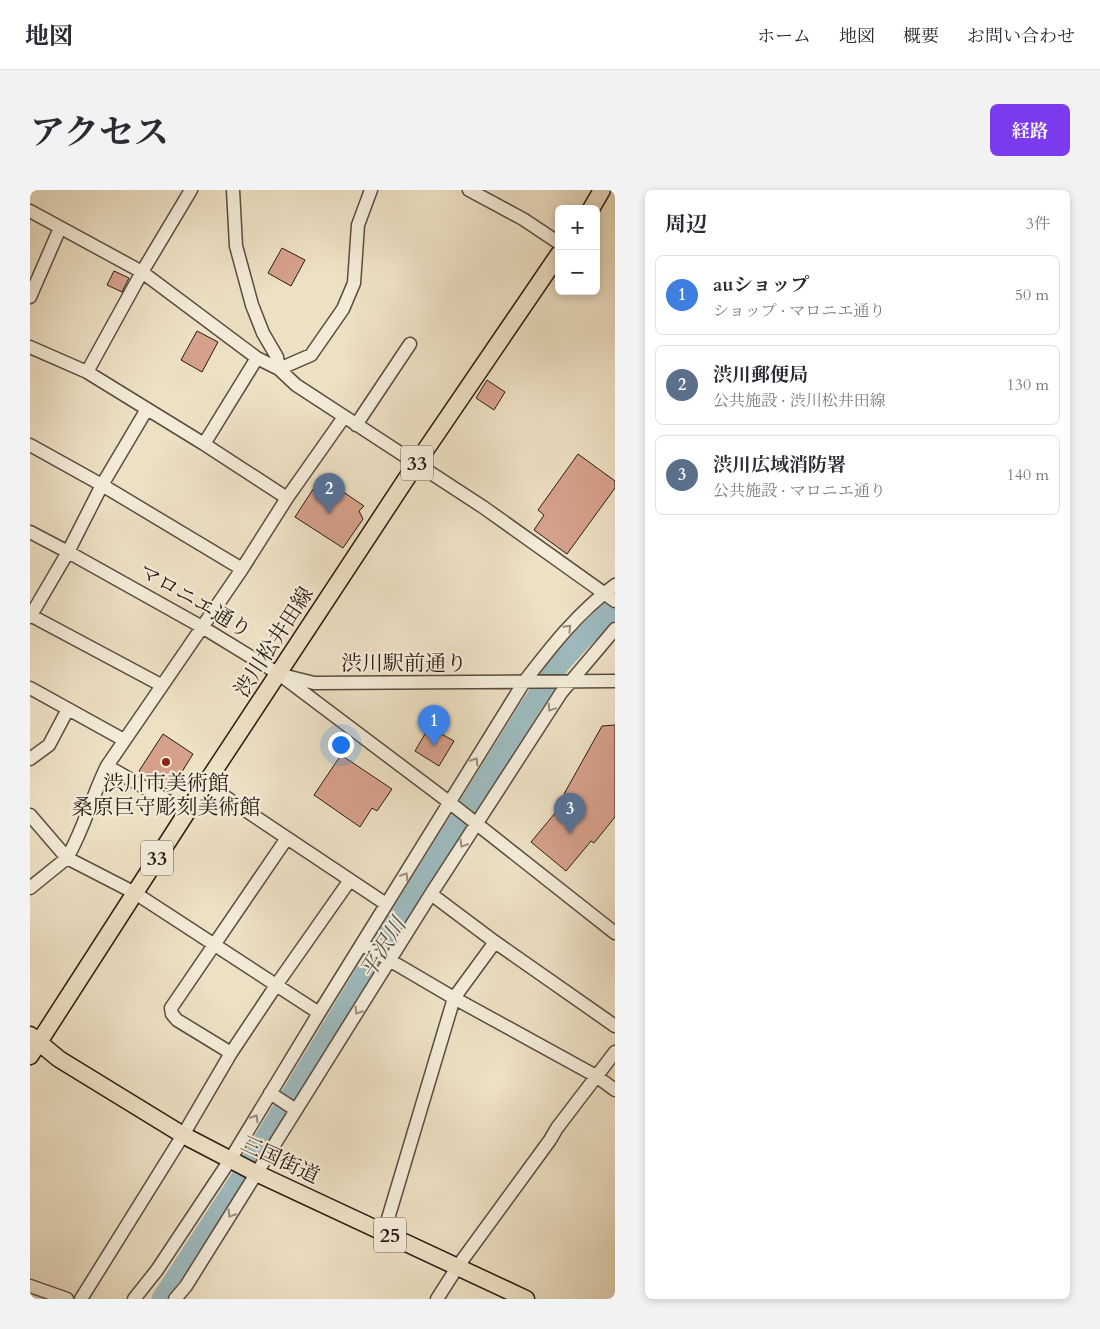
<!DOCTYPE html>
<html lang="ja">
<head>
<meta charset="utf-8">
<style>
	body { margin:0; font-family:Cardo,"Noto Serif JP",serif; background:#f2f2f3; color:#2b2b33 }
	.controls { position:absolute; right:15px; top:15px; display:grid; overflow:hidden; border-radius:8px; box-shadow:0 2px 8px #0003 }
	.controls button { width:45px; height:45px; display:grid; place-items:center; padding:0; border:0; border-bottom:1px solid #e1e1e2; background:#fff; color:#2b2b33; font:25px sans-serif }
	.you { position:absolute; left:310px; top:554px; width:18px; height:18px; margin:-12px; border:4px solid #fff; border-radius:50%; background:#1a73e8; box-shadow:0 0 0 8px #1a73e833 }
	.badge { display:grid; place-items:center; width:32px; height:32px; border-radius:50%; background:#7c3aed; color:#fff; font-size:16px; font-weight:700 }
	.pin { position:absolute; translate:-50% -41px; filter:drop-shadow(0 1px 2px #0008) }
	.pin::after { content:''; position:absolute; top:26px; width:18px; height:15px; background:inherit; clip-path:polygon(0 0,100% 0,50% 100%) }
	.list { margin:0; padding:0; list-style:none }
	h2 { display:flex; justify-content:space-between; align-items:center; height:65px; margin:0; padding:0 20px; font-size:21px }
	h2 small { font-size:16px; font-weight:400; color:#7c7c81 }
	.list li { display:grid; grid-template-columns:32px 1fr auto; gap:15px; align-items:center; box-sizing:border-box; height:80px; margin:0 10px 10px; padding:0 10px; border:1px solid #e1e1e2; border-radius:8px }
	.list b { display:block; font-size:19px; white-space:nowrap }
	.list p { margin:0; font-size:16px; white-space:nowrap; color:#7c7c81 }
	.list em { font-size:16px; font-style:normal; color:#7c7c81 }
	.map { position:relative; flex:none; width:585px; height:1109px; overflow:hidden; border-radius:8px }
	header { display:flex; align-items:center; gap:30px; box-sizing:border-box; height:70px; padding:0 25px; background:#fff; border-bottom:1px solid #e1e1e2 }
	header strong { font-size:24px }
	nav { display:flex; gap:28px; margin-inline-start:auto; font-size:18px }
	.intro { display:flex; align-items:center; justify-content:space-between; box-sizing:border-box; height:120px; padding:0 30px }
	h1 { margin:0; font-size:35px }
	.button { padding:12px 22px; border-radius:8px; background:#7c3aed; color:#fff; font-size:18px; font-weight:700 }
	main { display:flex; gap:30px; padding:0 30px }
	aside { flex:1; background:#fff; border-radius:8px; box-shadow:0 2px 8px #0003 }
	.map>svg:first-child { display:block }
</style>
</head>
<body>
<header>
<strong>地図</strong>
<nav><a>ホーム</a><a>地図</a><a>概要</a><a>お問い合わせ</a></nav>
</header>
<div class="intro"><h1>アクセス</h1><a class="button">経路</a></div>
<main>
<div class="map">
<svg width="585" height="1109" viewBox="0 0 585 1109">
	<rect width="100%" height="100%" fill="#ede0c3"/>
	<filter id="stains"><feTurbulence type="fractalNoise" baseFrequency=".004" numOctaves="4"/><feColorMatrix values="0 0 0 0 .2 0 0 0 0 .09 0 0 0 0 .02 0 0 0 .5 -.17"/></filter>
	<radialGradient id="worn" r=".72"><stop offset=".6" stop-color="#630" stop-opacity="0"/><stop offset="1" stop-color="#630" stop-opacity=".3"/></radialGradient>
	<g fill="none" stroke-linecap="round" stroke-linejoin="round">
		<path stroke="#9ebabe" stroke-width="21" d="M 132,1109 L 210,990 L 358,746 L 499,519 L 530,473 L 552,449 L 585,416"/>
	</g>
	<path fill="#d6a18b" stroke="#291a15" d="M 252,58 L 275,70 L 261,96 L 238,83 Z
		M 84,81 L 99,88 L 92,102 L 77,95 Z
		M 167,141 L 188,152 L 172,182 L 151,170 Z
		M 457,190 L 475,202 L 464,220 L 446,208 Z
		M 548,264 L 585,291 L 585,298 L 537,364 L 504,340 L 514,325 L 508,320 Z
		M 291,287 L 334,316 L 329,321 L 333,329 L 313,358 L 265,327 Z
		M 585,535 L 585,627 L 564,653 L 561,651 L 536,681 L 501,652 L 526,622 L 536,631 L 550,613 L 534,604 L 572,536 Z
		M 399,537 L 424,551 L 409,576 L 385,561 Z
		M 133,544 L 163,564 L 140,601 L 109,581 Z
		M 311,565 L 362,599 L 347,621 L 342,618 L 330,637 L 284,605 Z"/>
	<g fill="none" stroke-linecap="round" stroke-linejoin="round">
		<g stroke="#5a4c40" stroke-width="15">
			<path id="minor" d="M 203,0 L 206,56 L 222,115 L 233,143 L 247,167 L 249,179 L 281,165 L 313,119 L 324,93 L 328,35 L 341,0
				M 439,0 L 493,29 L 529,53
				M 0,21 L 112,82 L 227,168 L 249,179 L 266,195 L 453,317 L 585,411
				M 0,107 L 30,38
				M 0,157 L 57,182 L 174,254 L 227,168
				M 57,182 L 112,82 L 161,0
				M 326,235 L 380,154
				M 174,254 L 257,308
				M 0,255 L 72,295 L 212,379
				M 0,342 L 38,362 L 172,437 L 249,484 L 419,612 L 585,743
				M 0,425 L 131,495
				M 0,427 L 38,362 L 72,295 L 117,219
				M 256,486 L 284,493 L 585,491
				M 0,498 L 94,550
				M 0,569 L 19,555 L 38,519
				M 77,576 L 157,622
				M 176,594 L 356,714
				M 0,625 L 37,668 C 54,639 62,606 77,576 L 212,379 L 257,308 L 314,227
				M 0,698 L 37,668 L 105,703 L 289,823
				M 401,704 L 465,752 L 585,836
				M 332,754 L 424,808 L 566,886 L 585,900
				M 201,863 L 147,830 L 142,824 L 141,818 L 257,648
				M 240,903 L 266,920
				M 354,1042 L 424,808 L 465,752
				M 0,1096 L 37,1109
				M 51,1109 L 153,945 L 201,863 L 247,794 L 320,690
				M 104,1109 L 127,1080 L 200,970 L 289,823 L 494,492 C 521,457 548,422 585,395
				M 145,1109 L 156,1096 L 401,704 L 531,503 L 585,439
				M 407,1109 L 428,1076 L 520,950 L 527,938 L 585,862"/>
		</g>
		<g stroke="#291a15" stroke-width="19">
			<path id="major" d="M 561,19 L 572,0
				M 0,845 L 29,869 L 153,945 L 224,982 L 496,1109
				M 0,866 L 157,622 L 386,274 L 529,64"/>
		</g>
		<use href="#minor" stroke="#f3ebd8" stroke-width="12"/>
		<use href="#major" stroke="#ede0c3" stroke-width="16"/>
	</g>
	<defs><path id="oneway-chevron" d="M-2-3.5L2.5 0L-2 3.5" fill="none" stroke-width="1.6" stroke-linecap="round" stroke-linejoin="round" transform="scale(1.25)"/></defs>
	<g stroke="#988d80">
		<use href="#oneway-chevron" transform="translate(538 438) rotate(-45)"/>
		<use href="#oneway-chevron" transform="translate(521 518) rotate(123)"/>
		<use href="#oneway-chevron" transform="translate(445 571) rotate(-58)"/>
		<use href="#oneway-chevron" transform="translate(433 654) rotate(122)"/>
		<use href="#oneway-chevron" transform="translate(375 686) rotate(-58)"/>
		<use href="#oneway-chevron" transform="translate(328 821) rotate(122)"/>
		<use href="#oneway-chevron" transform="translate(225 928) rotate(-59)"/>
		<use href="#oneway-chevron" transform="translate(201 1024) rotate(122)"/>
	</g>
	<circle fill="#8f2418" stroke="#f3ebd8" stroke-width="2" cx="136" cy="572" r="5"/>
	<g text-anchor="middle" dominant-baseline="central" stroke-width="4.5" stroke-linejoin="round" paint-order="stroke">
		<g fill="#f3ebd8" stroke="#665950" stroke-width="1">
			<rect x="371" y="255.5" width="32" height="35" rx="4"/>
			<rect x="111" y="650.5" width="32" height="35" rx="4"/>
			<rect x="344" y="1027.5" width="32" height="35" rx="4"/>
		</g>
		<g font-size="20" font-weight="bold" fill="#291a15">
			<text x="387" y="273">33</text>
			<text x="127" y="668">33</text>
			<text x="360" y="1045">25</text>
		</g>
		<g font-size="21" fill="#291a15" stroke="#f3ebd8">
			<text transform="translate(165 411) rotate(30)">マロニエ通り</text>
			<text transform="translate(244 452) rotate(-57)">渋川松井田線</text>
			<text x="374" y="473">渋川駅前通り</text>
			<text transform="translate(250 970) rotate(25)">三国街道</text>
		</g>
		<g font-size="21" fill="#291a15" stroke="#f3ebd8">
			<text x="136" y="593">渋川市美術館<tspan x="136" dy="24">桑原巨守彫刻美術館</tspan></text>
		</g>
		<g font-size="22" font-style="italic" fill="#525250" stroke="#f3ebd8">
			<text transform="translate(353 758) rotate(-58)">平沢川</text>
		</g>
	</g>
	<rect width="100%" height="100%" filter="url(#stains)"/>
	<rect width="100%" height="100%" fill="url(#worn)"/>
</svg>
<div class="controls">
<button>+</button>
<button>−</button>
</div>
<div class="you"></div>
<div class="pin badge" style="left:404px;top:556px;background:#3f7fe0">1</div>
<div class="pin badge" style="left:299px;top:324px;background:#5c6f8a">2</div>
<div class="pin badge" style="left:540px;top:644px;background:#5c6f8a">3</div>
</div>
<aside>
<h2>周辺<small>3件</small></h2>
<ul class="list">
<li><span class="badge" style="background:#3f7fe0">1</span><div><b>auショップ</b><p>ショップ · マロニエ通り</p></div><em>50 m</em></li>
<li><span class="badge" style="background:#5c6f8a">2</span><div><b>渋川郵便局</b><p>公共施設 · 渋川松井田線</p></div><em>130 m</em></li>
<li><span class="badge" style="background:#5c6f8a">3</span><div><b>渋川広域消防署</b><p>公共施設 · マロニエ通り</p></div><em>140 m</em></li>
</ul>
</aside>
</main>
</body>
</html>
